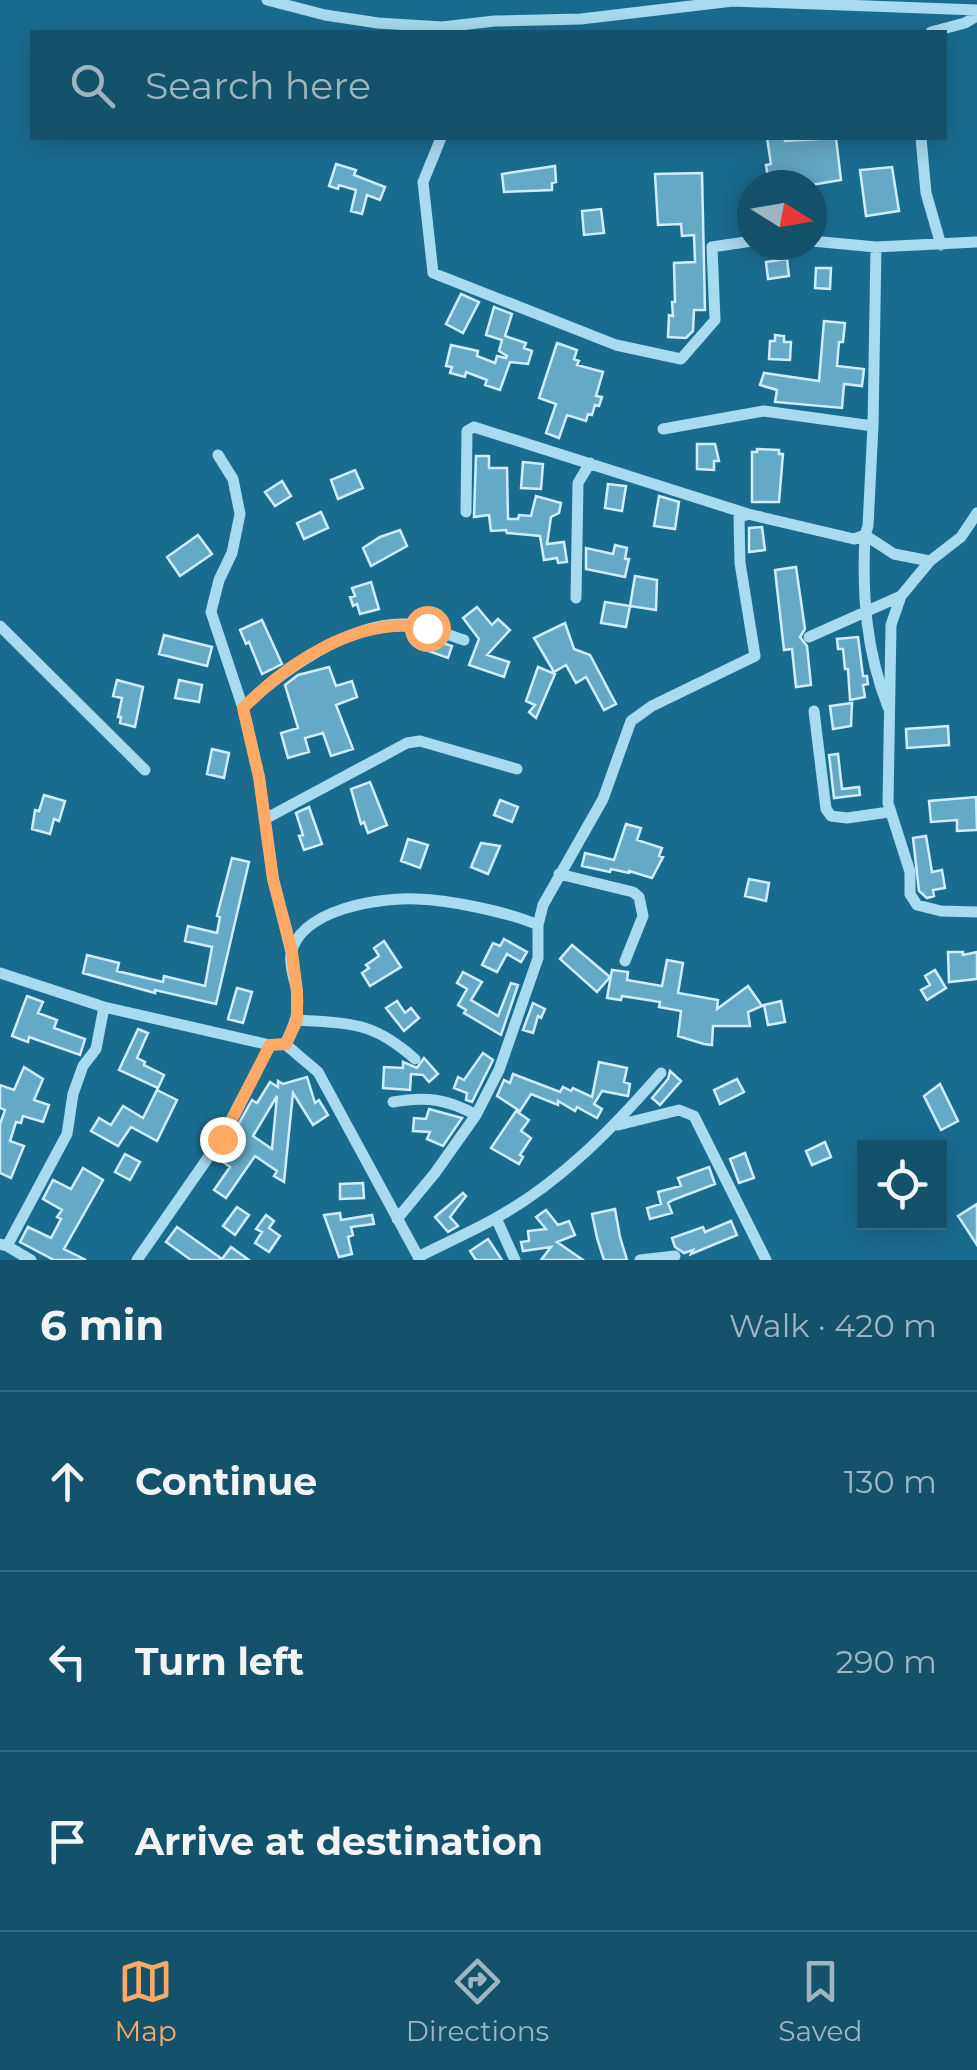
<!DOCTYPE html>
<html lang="en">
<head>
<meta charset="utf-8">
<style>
	body { margin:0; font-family:Montserrat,sans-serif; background:#215b73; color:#f1f3f6 }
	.controls { position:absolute; right:30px; bottom:30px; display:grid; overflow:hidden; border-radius:0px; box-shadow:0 5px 25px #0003 }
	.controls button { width:90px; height:90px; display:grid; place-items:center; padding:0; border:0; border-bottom:2px solid #33687e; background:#14516b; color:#f1f3f6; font:50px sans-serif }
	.compass { position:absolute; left:737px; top:170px; width:90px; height:90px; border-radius:50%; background:#14516b; box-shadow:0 5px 25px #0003; rotate:101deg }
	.stop { position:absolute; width:30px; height:30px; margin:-22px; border:8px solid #ffa965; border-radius:50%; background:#fff }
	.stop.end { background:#ffa965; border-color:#fff; box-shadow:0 2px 10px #0008 }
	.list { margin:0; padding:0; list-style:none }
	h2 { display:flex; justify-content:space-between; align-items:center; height:130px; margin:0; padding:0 40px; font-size:42px }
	h2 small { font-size:32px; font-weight:400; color:#9db5c1 }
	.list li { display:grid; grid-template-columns:65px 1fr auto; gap:30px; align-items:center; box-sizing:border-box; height:180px; padding:0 40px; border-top:2px solid #33687e }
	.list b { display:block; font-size:38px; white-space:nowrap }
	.list em { font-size:32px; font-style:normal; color:#9db5c1 }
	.icon { flex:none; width:55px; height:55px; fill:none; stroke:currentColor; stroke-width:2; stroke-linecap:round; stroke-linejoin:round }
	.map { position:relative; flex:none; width:977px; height:1260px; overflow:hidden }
	.search { position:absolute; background:#14516b; box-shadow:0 5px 25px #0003; left:30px; right:30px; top:30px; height:110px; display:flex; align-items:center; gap:25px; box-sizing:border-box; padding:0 35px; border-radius:0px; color:#9db5c1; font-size:38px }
	.sheet { height:670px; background:#14516b }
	nav { display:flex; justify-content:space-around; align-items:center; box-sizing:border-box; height:140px; border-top:2px solid #33687e; background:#14516b; font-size:28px; color:#9db5c1 }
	nav a { display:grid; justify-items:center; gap:5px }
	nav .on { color:#ffa965 }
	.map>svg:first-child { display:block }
</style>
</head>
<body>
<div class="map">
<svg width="977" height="1260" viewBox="0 0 977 1260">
	<rect width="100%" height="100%" fill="#1a6c8f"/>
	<path fill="#64a9c5" stroke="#ceeefa" stroke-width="2.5" fill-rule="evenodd" d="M 767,138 L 785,138 L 785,141 L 836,138 L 841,180 L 811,185 L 769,185 L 766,165 L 771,164 Z
		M 336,164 L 356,170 L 354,175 L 385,187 L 380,200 L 367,195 L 362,214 L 351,211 L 356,190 L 339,185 L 338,189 L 329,186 Z
		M 555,166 L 556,182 L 552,183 L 552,190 L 504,192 L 502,174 Z
		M 892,167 L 899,211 L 866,216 L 860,170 Z
		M 702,173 L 705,310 L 694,310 L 693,331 L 686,338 L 668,337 L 669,315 L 673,316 L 672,302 L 675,302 L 674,263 L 695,262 L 694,235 L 682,236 L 681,224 L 658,225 L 655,174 Z
		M 601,209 L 604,233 L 584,235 L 582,211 Z
		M 787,259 L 789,276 L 768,279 L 766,262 Z
		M 816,268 L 831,268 L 830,289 L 815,288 Z
		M 461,294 L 479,302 L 463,333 L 446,324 Z
		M 494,307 L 512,314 L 505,336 L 526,343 L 524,348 L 532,351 L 528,364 L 510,362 L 500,390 L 485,385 L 487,380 L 466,372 L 465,377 L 450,373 L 452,367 L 446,366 L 451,345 L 478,351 L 477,356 L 495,363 L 497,356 L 506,358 L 507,356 L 499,351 L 502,340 L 486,335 Z
		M 824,321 L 845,323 L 843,342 L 839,342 L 837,366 L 864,369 L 862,386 L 844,384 L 842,408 L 775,402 L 777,390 L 760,385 L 764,373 L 819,381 Z
		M 775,335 L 784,336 L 784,342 L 791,342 L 790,360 L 769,359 L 770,341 L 775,341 Z
		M 557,343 L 577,350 L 574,359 L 579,361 L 577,365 L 603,372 L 596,396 L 602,397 L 599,406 L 595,405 L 592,415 L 588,414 L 586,421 L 567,415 L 559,438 L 546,433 L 556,404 L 539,398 Z
		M 697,444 L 715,444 L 719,461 L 714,461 L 714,470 L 697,469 Z
		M 757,449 L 779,450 L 779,454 L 783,454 L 779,502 L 752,502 L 752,452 L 757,452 Z
		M 476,456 L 489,456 L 489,468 L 507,468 L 508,519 L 518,519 L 519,515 L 531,516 L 536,496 L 561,503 L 559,513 L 551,517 L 547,544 L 564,542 L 567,562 L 558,563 L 557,558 L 544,560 L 540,536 L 507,533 L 506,530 L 491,531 L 489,515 L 474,517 Z
		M 523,462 L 543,464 L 541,489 L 521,488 Z
		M 355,470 L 363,488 L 338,499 L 331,480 Z
		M 282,481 L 291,496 L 275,506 L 265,492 Z
		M 608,484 L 626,486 L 622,511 L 605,508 Z
		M 659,496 L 679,502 L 675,529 L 654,526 Z
		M 321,512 L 328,528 L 304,539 L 297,523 Z
		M 762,527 L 765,550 L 749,552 L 749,528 Z
		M 400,530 L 407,546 L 371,566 L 363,548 L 380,537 Z
		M 198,535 L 212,554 L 180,576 L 167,557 Z
		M 615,545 L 627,548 L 625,559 L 629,559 L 625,577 L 586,569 L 586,548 L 613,554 Z
		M 796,567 L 805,629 L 800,637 L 807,646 L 811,685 L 796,687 L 792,649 L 784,650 L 775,570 Z
		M 635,576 L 657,580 L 656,610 L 630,606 Z
		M 371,582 L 379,609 L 360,614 L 357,604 L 353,606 L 350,597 L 355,596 L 352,588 Z
		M 605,602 L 630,606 L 626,627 L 601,623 Z
		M 477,607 L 492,625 L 498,619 L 510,630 L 487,655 L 509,662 L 504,677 L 469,665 L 479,639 L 463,618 Z
		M 262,620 L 282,664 L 262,674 L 249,642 L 246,644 L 240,630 Z
		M 565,623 L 574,649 L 590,655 L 616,704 L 604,710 L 586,677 L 576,683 L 566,665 L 554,672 L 534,638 Z
		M 164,635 L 212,647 L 207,666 L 159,654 Z
		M 424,637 L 452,646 L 448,658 L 420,648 Z
		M 858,637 L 863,676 L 867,676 L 868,684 L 863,685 L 865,697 L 850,700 L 848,669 L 845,669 L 843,649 L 838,649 L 837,639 Z
		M 329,667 L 336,686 L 352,681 L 357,697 L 336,705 L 353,749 L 331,756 L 323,733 L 305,738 L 309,752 L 288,758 L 281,733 L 298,728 L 285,685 L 298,675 Z
		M 538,667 L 555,674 L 536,718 L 529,712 L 535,705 L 526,701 Z
		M 117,680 L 143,687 L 135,727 L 120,723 L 121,717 L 118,717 L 122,698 L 113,696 Z
		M 179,680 L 202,685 L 199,702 L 175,698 Z
		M 852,703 L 851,726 L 833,729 L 830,706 Z
		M 948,726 L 949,745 L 907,748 L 906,729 Z
		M 212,749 L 229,753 L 224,778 L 207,774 Z
		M 838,754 L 842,789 L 859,787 L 860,795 L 834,798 L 829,755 Z
		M 370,782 L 387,825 L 368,833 L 364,822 L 361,824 L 351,789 Z
		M 44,795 L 65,801 L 59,821 L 54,819 L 50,834 L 32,829 L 35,810 L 39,811 Z
		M 976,797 L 977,830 L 957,831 L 957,820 L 931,822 L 929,801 Z
		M 500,800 L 518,807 L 512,822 L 494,815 Z
		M 309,807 L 322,844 L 304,850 L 299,836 L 303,835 L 296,813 Z
		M 626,824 L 641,828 L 637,840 L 662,848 L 659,856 L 663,857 L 652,878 L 629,871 L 629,873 L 611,869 L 610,872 L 582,866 L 585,853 L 614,860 Z
		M 926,836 L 932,872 L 942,870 L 945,888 L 933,890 L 934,896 L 927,898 L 919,891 L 913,838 Z
		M 408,839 L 428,845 L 420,868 L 401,861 Z
		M 481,843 L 500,846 L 488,874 L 471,867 Z
		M 232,858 L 249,862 L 216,1004 L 155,990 L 155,993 L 83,973 L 87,955 L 119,963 L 117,971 L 163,982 L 164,976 L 205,986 L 212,947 L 185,941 L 188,926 L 217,933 L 220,917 L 217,916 Z
		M 749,879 L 769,883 L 766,901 L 745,896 Z
		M 504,939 L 527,952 L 521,962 L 507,954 L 497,972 L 482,965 L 493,943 L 500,946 Z
		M 384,941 L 401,967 L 370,986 L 362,973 L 369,968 L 366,965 L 379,956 L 374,948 Z
		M 572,945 L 610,977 L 597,992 L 560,959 Z
		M 948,952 L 963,952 L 963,955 L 977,952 L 977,979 L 949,982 Z
		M 667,960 L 683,963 L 678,993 L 718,1000 L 717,1009 L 748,986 L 762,1006 L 748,1012 L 750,1026 L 713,1026 L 712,1045 L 704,1044 L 678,1036 L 681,1011 L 659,1007 L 660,1002 L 622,996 L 621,1000 L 607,998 L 612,970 L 628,972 L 627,980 L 662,986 Z
		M 935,970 L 946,988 L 927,1000 L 921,990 L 930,985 L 925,976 Z
		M 463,972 L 482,982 L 471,1000 L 498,1016 L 511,983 L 518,985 L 501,1035 L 464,1013 L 466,1010 L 458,1005 L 467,989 L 457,983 Z
		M 237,988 L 252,992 L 243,1023 L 228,1019 Z
		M 27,996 L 43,1002 L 38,1013 L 57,1020 L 54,1028 L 85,1039 L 80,1055 L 29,1037 L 28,1042 L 12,1036 Z
		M 397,1001 L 405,1013 L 411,1008 L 419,1018 L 404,1031 L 386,1008 Z
		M 781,1001 L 785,1022 L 768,1025 L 764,1005 Z
		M 533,1003 L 545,1009 L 541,1018 L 538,1016 L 533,1033 L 523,1030 Z
		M 138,1029 L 148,1033 L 137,1058 L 145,1062 L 144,1065 L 164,1075 L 158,1088 L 119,1070 Z
		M 483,1053 L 493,1060 L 472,1102 L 466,1100 L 467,1093 L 454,1088 L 458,1077 L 464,1080 Z
		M 424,1058 L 438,1074 L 429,1082 L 423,1075 L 411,1074 L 410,1090 L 383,1088 L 384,1067 L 403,1068 L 403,1062 L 417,1068 Z
		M 599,1062 L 627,1068 L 624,1082 L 630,1084 L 628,1096 L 602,1091 L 594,1104 L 602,1109 L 597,1118 L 577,1107 L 575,1111 L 558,1101 L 558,1105 L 531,1094 L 520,1111 L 497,1096 L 504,1080 L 510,1083 L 513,1074 L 560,1092 L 563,1087 L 571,1091 L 573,1088 L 592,1097 Z
		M 24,1067 L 43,1079 L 34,1100 L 49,1105 L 43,1122 L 23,1116 L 21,1123 L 16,1122 L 10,1141 L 24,1146 L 11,1178 L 0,1173 L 0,1124 L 5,1110 L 0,1108 L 0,1085 L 14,1090 Z
		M 670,1071 L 681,1081 L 660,1105 L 652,1098 L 668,1079 Z
		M 307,1077 L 315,1103 L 319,1100 L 328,1115 L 313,1125 L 293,1093 L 284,1182 L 274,1176 L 277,1171 L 255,1156 L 226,1198 L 214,1190 L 230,1167 L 219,1159 L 252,1100 L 257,1103 L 270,1082 L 278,1087 L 278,1081 L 283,1084 ZM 277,1096 L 272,1149 L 253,1136 Z
		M 737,1079 L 744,1092 L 720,1104 L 714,1090 Z
		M 940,1084 L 958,1121 L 941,1130 L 924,1096 Z
		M 157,1090 L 177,1100 L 157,1141 L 131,1127 L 118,1146 L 91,1131 L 99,1118 L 111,1125 L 123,1106 L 143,1118 Z
		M 429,1109 L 462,1118 L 443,1146 L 427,1139 L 430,1132 L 413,1131 L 414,1118 L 426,1119 Z
		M 516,1111 L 529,1120 L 521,1131 L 531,1138 L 520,1155 L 523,1157 L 519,1164 L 491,1148 Z
		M 825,1142 L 831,1157 L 812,1165 L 806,1151 Z
		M 745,1153 L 754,1178 L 739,1183 L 730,1159 Z
		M 125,1154 L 140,1162 L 130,1180 L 115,1172 Z
		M 709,1167 L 715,1184 L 673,1200 L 668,1203 L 672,1213 L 650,1219 L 647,1208 L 661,1204 L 658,1192 L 681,1186 L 678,1178 Z
		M 83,1168 L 103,1180 L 64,1249 L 86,1260 L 54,1260 L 20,1242 L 28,1227 L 51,1238 L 61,1219 L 57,1217 L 62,1210 L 43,1199 L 53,1180 L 71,1189 Z
		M 363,1183 L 364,1198 L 340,1199 L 340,1184 Z
		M 463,1193 L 466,1196 L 450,1217 L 458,1226 L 448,1232 L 435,1217 Z
		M 977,1204 L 977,1245 L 958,1216 Z
		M 237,1207 L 249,1215 L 235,1235 L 223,1226 Z
		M 615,1209 L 620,1237 L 627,1260 L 604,1260 L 597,1238 L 592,1214 Z
		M 546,1210 L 558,1225 L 569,1221 L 575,1235 L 557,1242 L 583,1260 L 541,1260 L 551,1247 L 523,1251 L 521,1242 L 529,1241 L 528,1231 L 546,1229 L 536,1217 Z
		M 340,1213 L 341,1220 L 372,1215 L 374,1224 L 351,1227 L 353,1235 L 348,1237 L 352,1254 L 339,1257 L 324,1215 Z
		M 266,1215 L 274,1221 L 269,1228 L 280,1236 L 269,1252 L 255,1243 L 262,1232 L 256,1229 Z
		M 731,1221 L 737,1235 L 691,1254 L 693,1250 L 684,1253 L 675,1247 L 672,1238 L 703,1227 L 705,1232 Z
		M 177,1227 L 222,1259 L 231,1247 L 249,1260 L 191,1260 L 166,1242 Z
		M 488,1239 L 502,1260 L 476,1260 L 470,1251 Z"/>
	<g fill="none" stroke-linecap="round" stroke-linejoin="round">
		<path stroke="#a7dbef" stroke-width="11" d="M 267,0 L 325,15 L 378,23 L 442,27 L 495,21 L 581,19 L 733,1 L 977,10
			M 931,32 L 965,23 L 977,16
			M 441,138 L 423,182 L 433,273 L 616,345 L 681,359 L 715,320 L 712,247 L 752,241
			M 921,138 L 926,193 L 941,245
			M 812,241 L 876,247 L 977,242
			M 663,429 L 764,411 L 873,426
			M 218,455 L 233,479 L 240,514 L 232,553 L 219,580 L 211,612 L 243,708 L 259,777 L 273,879 L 291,952
			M 466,512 L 467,431 L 474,427 L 748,514
			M 977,513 L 961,537 L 930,561 L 901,596 L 891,625 L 888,803 L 910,872 L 910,894 L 917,905 L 941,911 L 977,912
			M 865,535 C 862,595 866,651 888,707
			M 865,535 L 894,554 L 930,561
			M 576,598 L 578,483 L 590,463
			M 0,626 L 145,770
			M 809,637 L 901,596
			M 243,708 C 280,672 350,622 405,624 C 425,625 445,634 464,640
			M 814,711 L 826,809 L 831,816 L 847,818 L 889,812
			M 265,819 L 407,743 L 420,741 L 517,769
			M 559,874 L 633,892 L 639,897 L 643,916 L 625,961
			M 0,973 L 104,1007 L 270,1045 L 285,1044 L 318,1072 L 420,1260
			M 297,1020 C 352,1024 372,1021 415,1059
			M 285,1044 C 294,1026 300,1012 297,992 C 295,980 289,967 291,954 C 300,909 380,897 417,899 C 450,900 508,912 538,925
			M 393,1102 C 426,1096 447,1099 476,1115
			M 618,1125 L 679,1110 L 694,1116 L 766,1260
			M 496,1218 L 515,1260
			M 397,1219 L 435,1173 L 476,1115 L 499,1070 L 538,958 L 538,925 L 543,905 L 603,799 L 631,721 L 652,706 L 755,656 L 740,563 L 739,518 L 748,514 L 854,539 L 865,535 L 868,526 L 873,426 L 876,247
			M 0,1244 L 7,1246 L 67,1134 L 73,1094 L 83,1066 L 96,1049 L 104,1007
			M 7,1246 L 31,1260
			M 418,1257 C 443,1244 469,1233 494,1219 C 559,1184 613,1128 661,1073
			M 137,1260 L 221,1139 L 270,1045
			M 640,1260 L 675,1256"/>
	</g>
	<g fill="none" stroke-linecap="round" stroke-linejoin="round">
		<path stroke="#ffa965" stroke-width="12" d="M 222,1139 L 270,1045 L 286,1044 L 297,1020 L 297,992 L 292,952 L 273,879 L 259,777 L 243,708 C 289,662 359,615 427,628"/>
	</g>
</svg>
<div class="controls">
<button><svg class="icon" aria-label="locate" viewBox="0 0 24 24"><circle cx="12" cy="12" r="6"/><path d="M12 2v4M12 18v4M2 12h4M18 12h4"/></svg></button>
</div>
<svg class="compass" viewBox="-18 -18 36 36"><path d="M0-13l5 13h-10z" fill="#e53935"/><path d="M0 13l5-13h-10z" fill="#9db5c1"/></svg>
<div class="stop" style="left:427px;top:628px"></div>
<div class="stop end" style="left:222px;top:1139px"></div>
<div class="search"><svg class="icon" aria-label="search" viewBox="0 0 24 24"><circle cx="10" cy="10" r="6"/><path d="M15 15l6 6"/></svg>Search here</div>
</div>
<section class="sheet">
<h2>6 min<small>Walk · 420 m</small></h2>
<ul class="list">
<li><svg class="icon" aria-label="ahead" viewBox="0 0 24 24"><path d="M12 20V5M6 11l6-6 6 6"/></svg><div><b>Continue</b></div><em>130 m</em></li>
<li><svg class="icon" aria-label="left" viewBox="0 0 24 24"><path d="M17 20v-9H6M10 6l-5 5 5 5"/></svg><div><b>Turn left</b></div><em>290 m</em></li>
<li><svg class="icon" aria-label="arrive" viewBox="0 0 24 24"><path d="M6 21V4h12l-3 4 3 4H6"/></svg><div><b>Arrive at destination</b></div></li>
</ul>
</section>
<nav>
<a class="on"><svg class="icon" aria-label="map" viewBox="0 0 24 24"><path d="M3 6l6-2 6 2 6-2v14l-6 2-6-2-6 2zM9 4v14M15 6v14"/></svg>Map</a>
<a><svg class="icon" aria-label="directions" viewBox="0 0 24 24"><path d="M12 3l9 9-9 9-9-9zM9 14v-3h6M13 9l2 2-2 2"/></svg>Directions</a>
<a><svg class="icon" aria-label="saved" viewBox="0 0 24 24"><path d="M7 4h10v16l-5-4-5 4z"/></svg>Saved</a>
</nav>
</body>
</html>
